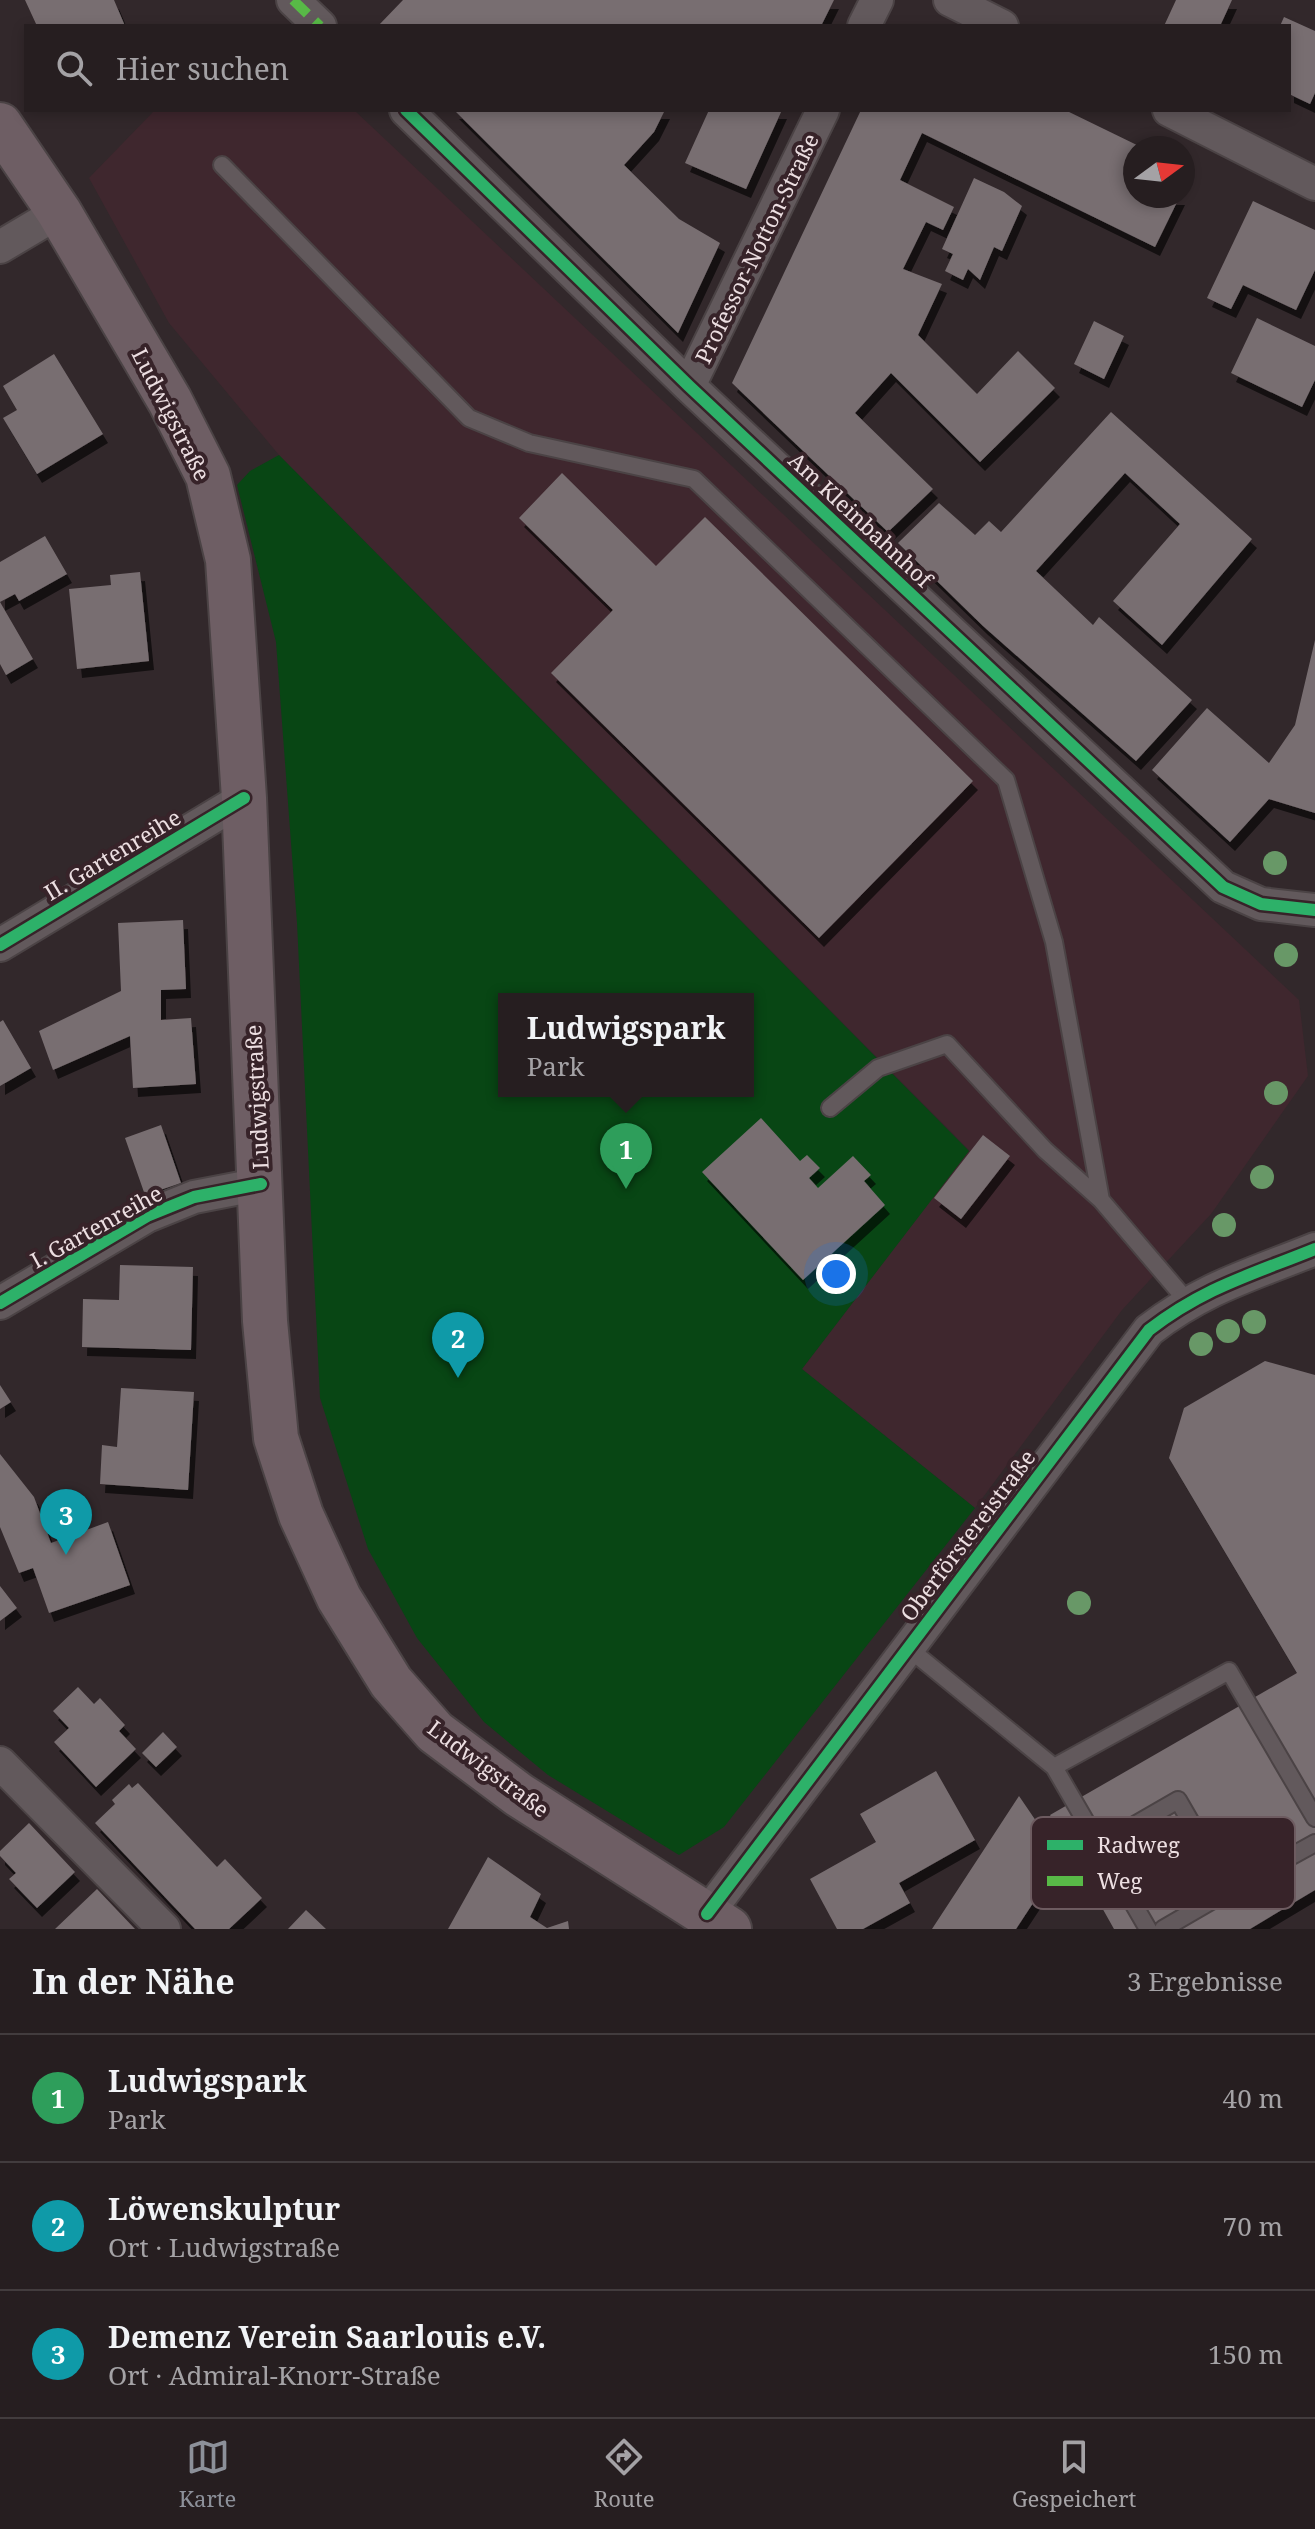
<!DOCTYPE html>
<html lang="de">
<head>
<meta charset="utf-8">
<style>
	body { margin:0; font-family:"Noto Serif",serif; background:#322b2d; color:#f1f3f6 }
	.compass { position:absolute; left:1123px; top:136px; width:72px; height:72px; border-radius:50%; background:#261e20; box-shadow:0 4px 12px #0003; rotate:75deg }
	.you { position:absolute; left:836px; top:1274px; width:28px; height:28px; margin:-20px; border:6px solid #fff; border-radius:50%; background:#1a73e8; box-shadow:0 0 0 12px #1a73e833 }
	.badge { display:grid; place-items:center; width:52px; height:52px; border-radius:50%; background:#8c9099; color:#fff; font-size:26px; font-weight:700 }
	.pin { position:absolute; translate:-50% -66px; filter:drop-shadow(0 2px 4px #0008) }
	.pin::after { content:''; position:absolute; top:42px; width:28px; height:24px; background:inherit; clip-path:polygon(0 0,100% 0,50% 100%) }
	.popup { position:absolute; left:498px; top:993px; width:256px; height:104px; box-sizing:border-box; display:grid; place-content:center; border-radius:0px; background:#261e20; filter:drop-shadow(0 2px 6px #0005); font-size:26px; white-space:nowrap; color:#a4a2a5 }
	.popup b { font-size:30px; color:#f1f3f6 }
	.popup::after { content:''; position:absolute; left:50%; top:100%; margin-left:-16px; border:16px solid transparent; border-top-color:#261e20 }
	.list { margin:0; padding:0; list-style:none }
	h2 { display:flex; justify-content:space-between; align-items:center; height:104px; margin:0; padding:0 32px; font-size:34px }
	h2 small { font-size:26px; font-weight:400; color:#a4a2a5 }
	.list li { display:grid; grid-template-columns:52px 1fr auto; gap:24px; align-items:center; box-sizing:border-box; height:128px; padding:0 32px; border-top:2px solid #423c3e }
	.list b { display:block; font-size:30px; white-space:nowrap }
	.list p { margin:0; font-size:26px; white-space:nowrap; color:#a4a2a5 }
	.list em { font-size:26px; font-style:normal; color:#a4a2a5 }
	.icon { flex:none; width:44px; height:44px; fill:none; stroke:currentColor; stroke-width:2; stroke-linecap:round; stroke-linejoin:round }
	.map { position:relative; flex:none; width:1315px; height:1929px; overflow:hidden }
	.search { position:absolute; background:#261e20; box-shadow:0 4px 12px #0003; left:24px; right:24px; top:24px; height:88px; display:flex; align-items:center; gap:20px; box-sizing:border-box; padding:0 28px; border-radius:0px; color:#a4a2a5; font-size:30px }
	.sheet { height:488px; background:#261e20 }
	nav { display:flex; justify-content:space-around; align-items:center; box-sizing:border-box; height:112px; border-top:2px solid #423c3e; background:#261e20; font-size:22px; color:#a4a2a5 }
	nav a { display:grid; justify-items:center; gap:4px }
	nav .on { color:#8c9099 }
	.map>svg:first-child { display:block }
</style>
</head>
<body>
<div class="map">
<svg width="1315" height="1929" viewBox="0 0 1315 1929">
	<defs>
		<filter id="shadow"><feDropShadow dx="5" dy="9" stdDeviation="0" flood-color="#0009"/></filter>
	</defs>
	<rect width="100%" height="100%" fill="#32282b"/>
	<path fill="#3f272e" d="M 155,110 L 354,110 L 1299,1000 L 1308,1076 L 1211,1214 L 1122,1310 L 975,1508 L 802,1369 L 969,1150 L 279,455 L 169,323 L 89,178 Z"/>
	<path fill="#084614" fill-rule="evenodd" d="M 279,455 L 969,1151 L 802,1369 L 975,1508 L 724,1827 L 679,1855 L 548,1775 L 484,1722 L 417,1638 L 368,1549 L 320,1398 L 297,923 L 276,642 L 237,485 L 250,471 ZM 504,999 L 748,999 L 748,1091 L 504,1091 Z"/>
	<path fill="#786e71" filter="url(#shadow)" d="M 25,0 L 114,0 L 125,26 L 37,26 Z
		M 403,0 L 834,0 L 821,26 L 378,26 Z
		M 1176,0 L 1232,0 L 1220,26 L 1164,26 Z
		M 1284,17 L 1315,31 L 1315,93 L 1310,104 L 1289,94 L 1289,26 L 1280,26 Z
		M 454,110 L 665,110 L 654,132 L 624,165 L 679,219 L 720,243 L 678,333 Z
		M 709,110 L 782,110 L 746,189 L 685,163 Z
		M 861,110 L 1065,110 L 1143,148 L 1135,148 L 1135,196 L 1180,196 L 1155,247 L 922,133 L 900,180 L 954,207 L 943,230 L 926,222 L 903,269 L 942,284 L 918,335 L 977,394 L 1018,351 L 1055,388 L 980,462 L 891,373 L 855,413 L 933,489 L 888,532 L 732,383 Z
		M 974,178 L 1004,192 L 1022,206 L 1002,251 L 994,247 L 980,280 L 968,269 L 963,280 L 945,271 L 953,254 L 942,249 Z
		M 1253,201 L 1315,230 L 1315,270 L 1296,310 L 1243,285 L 1231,309 L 1207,298 Z
		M 1257,318 L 1315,346 L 1315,380 L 1302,407 L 1231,373 Z
		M 1094,321 L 1124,336 L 1104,379 L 1074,364 Z
		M 54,354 L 103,434 L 37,474 L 3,418 L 17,410 L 3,386 Z
		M 1111,412 L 1252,539 L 1162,645 L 1113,601 L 1180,524 L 1125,473 L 1036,571 L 1093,625 L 1099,617 L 1192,700 L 1136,761 L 983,626 L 898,543 L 939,503 L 975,535 L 989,521 L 1001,532 Z
		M 562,473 L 656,566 L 705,517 L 973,781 L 819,938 L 551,673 L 613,610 L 519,518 Z
		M 45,536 L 67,574 L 19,601 L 15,594 L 0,602 L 33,659 L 6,675 L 0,664 L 0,562 Z
		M 140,572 L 149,661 L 77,669 L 69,589 L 111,585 L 110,575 Z
		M 1315,640 L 1315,813 L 1269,799 L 1230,842 L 1152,770 L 1207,708 L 1269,763 L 1295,725 Z
		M 183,920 L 186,989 L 161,990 L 161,1020 L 191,1018 L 196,1084 L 133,1088 L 130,1036 L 53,1070 L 39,1031 L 121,991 L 118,923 Z
		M 3,1020 L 31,1068 L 0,1086 L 0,1022 Z
		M 761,1118 L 800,1161 L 807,1155 L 820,1168 L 809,1178 L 818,1188 L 853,1156 L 871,1175 L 864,1181 L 885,1205 L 803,1280 L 702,1172 Z
		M 161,1125 L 181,1183 L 145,1195 L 125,1138 Z
		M 983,1135 L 1010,1156 L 961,1219 L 934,1198 Z
		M 120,1265 L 193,1267 L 191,1350 L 82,1347 L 83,1299 L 119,1300 Z
		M 1265,1361 L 1315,1375 L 1315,1890 L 1250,1929 L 1114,1929 L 1050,1815 L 1297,1673 L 1169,1458 L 1184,1408 Z
		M 0,1385 L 11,1402 L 0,1409 Z
		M 121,1388 L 194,1392 L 188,1490 L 100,1484 L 102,1445 L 117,1447 Z
		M 0,1454 L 34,1497 L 51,1543 L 108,1522 L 130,1585 L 49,1613 L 33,1568 L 19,1573 L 0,1527 Z
		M 0,1586 L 17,1608 L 0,1621 Z
		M 78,1687 L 94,1704 L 100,1698 L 125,1725 L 119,1731 L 136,1749 L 96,1787 L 54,1742 L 69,1728 L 53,1711 Z
		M 163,1732 L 177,1747 L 156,1767 L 142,1753 Z
		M 936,1771 L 975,1840 L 899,1883 L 910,1903 L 863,1929 L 837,1929 L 810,1879 L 876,1842 L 860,1814 Z
		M 138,1783 L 217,1867 L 225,1859 L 262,1898 L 229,1929 L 195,1929 L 95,1823 L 115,1804 L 112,1800 L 129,1784 L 132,1788 Z
		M 1019,1796 L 1062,1859 L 1016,1929 L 932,1929 Z
		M 29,1823 L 75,1872 L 37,1908 L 9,1879 L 16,1873 L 0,1856 L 0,1851 Z
		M 488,1857 L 541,1894 L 530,1917 L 547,1928 L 568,1921 L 569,1929 L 448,1929 Z
		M 97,1889 L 135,1929 L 55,1929 Z
		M 306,1910 L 326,1929 L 288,1929 Z"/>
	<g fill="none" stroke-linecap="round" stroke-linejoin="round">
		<g stroke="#4b4345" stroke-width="20">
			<path id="service" d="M 222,165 L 469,418 L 529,443 L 694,479 L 1006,780 L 1054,942 L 1101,1200
				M 830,1108 L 878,1068 L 947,1044 L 1045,1150 L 1101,1200 L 1187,1301
				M 907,1647 L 1054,1767 L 1148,1929
				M 1054,1767 L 1229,1671 L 1315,1818
				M 1100,1845 L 1178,1800 L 1230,1890 L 1163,1929
				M 1230,1890 L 1315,1843"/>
		</g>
		<g stroke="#4b4345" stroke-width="36">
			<path id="minor" d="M 293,0 L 320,26
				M 950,0 L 1002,26
				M 864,26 L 877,0
				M 406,110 L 689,386 L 1223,887 L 1261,904 L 1315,910
				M 1169,110 L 1315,184
				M 0,247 L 59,212
				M 689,386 L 823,110
				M 0,945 L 244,798
				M 0,1303 L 147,1216 L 194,1197 L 261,1184
				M 0,1763 L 164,1929
				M 707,1914 L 1149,1330 C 1205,1287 1251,1275 1315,1249"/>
		</g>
		<g stroke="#4b4345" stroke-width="48">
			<path id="primary" d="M 0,125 L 59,212 L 170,401 L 208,476 L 228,560 L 244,798 L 265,1321 L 276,1438 L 301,1515 L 339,1598 L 391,1682 L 435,1732 L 519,1795 L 729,1929"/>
		</g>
		<use href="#service" stroke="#62595c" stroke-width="16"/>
		<use href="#minor" stroke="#62595c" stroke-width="32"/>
		<use href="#primary" stroke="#6e5e64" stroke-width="44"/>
		<path stroke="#58b947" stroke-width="10" stroke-dasharray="20 10" stroke-linecap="butt" d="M 293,0 L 320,26"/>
		<g stroke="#372329" stroke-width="17">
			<path id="cycleway" d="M 406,110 L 689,386 L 1223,887 L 1261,904 L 1315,910
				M 0,945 L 244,798
				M 0,1303 L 147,1216 L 194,1197 L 261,1184
				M 707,1914 L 1149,1330 C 1205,1287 1251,1275 1315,1249"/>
		</g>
		<use href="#cycleway" stroke="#2db169" stroke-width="12"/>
	</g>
	<g fill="#689867">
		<circle cx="1275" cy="863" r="12"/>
		<circle cx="1286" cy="955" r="12"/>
		<circle cx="1276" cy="1093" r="12"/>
		<circle cx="1262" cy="1177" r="12"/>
		<circle cx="1224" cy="1225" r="12"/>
		<circle cx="1254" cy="1322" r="12"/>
		<circle cx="1228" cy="1331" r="12"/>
		<circle cx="1201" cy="1344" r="12"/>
		<circle cx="1079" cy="1603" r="12"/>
	</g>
	<g text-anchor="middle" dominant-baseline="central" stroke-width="8" stroke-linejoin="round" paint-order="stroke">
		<g font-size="22" fill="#ecdee1" stroke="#372329">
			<text transform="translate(756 248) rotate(-64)">Professor-Notton-Straße</text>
			<text transform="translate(172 414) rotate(63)">Ludwigstraße</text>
			<text transform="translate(861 519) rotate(43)">Am Kleinbahnhof</text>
			<text transform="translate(112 854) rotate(-31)">II. Gartenreihe</text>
			<text transform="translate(256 1097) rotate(-93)">Ludwigstraße</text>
			<text transform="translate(96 1226) rotate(-29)">I. Gartenreihe</text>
			<text transform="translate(967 1535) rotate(-53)">Oberförstereistraße</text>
			<text transform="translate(489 1768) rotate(37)">Ludwigstraße</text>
		</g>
	</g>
	<rect x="1031" y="1817" width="264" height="92" rx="12" fill="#372329" stroke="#6d5b60" stroke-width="2"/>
	<rect x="1047" y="1840" width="36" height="10" fill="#2db169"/>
	<rect x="1047" y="1876" width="36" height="10" fill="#58b947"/>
	<g font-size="22" fill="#ecdee1">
		<text x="1097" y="1853">Radweg</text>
		<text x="1097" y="1889">Weg</text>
	</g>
</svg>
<svg class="compass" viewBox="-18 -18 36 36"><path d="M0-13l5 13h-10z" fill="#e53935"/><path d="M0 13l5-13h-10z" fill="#a4a2a5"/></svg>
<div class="you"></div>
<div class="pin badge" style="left:626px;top:1189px;background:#2e9e5b">1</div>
<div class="popup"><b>Ludwigspark</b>Park</div>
<div class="pin badge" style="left:458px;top:1378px;background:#0f9aa8">2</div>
<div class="pin badge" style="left:66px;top:1555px;background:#0f9aa8">3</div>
<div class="search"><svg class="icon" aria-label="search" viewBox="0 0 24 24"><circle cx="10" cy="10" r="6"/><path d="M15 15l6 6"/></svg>Hier suchen</div>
</div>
<section class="sheet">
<h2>In der Nähe<small>3 Ergebnisse</small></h2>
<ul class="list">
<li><span class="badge" style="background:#2e9e5b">1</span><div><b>Ludwigspark</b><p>Park</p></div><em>40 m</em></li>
<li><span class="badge" style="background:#0f9aa8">2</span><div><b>Löwenskulptur</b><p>Ort · Ludwigstraße</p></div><em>70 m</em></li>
<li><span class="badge" style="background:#0f9aa8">3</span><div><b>Demenz Verein Saarlouis e.V.</b><p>Ort · Admiral-Knorr-Straße</p></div><em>150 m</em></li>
</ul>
</section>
<nav>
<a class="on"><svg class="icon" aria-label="map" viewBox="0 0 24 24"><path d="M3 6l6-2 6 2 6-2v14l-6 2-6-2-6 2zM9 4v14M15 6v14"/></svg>Karte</a>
<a><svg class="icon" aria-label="directions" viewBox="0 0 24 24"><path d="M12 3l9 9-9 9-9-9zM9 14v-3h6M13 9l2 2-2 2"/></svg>Route</a>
<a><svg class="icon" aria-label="saved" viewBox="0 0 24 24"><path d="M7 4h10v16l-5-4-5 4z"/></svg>Gespeichert</a>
</nav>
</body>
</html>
